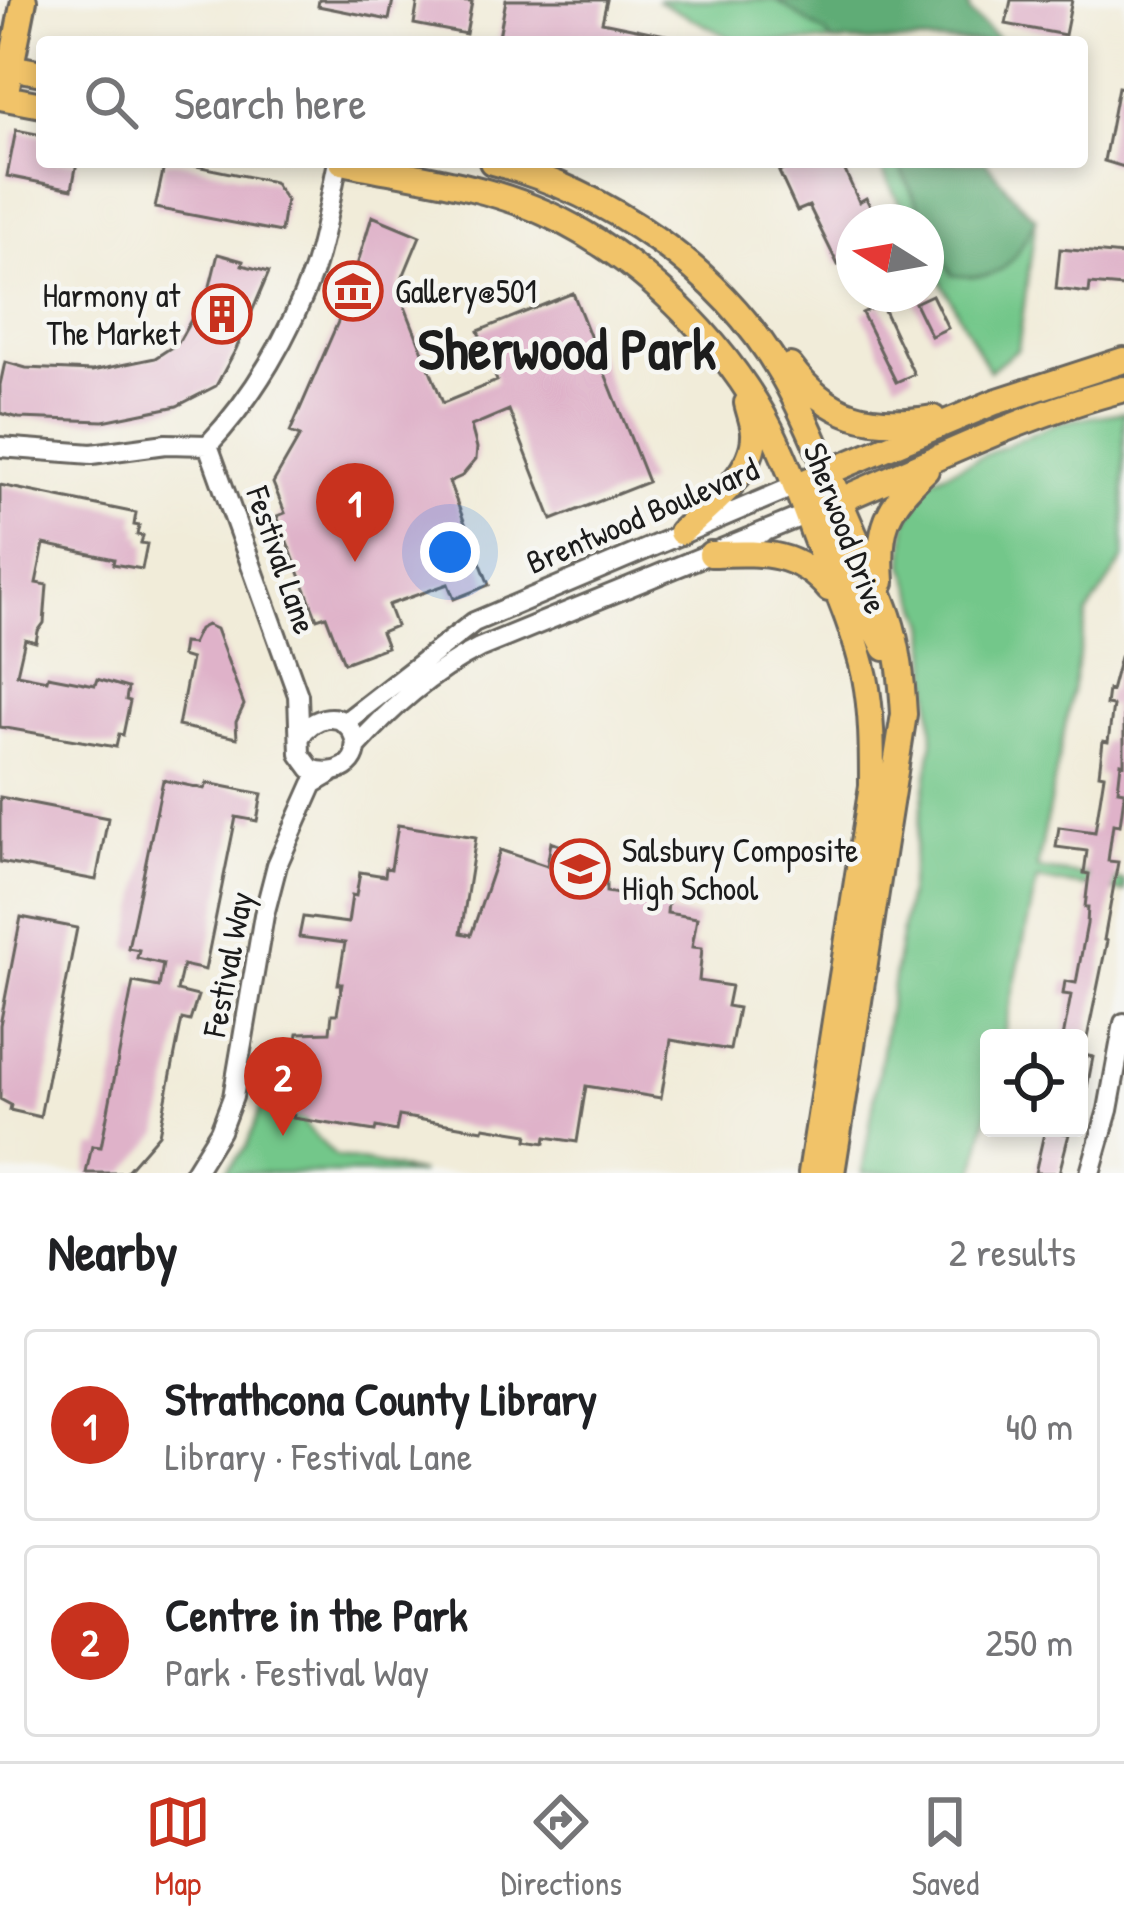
<!DOCTYPE html>
<html lang="en">
<head>
<meta charset="utf-8">
<style>
	body { margin:0; font-family:"Patrick Hand",sans-serif; background:#f6f6f6; color:#202124 }
	.controls { position:absolute; right:36px; bottom:36px; display:grid; overflow:hidden; border-radius:12px; box-shadow:0 6px 18px #0003 }
	.controls button { width:108px; height:108px; display:grid; place-items:center; padding:0; border:0; border-bottom:3px solid #e0e0e0; background:#fff; color:#202124; font:60px sans-serif }
	.compass { position:absolute; left:836px; top:204px; width:108px; height:108px; border-radius:50%; background:#fff; box-shadow:0 6px 18px #0003; rotate:281deg }
	.you { position:absolute; left:450px; top:552px; width:42px; height:42px; margin:-30px; border:9px solid #fff; border-radius:50%; background:#1a73e8; box-shadow:0 0 0 18px #1a73e833 }
	.badge { display:grid; place-items:center; width:78px; height:78px; border-radius:50%; background:#c8321e; color:#fff; font-size:39px; font-weight:700 }
	.pin { position:absolute; translate:-50% -99px; filter:drop-shadow(0 3px 6px #0008) }
	.pin::after { content:''; position:absolute; top:63px; width:42px; height:36px; background:inherit; clip-path:polygon(0 0,100% 0,50% 100%) }
	.list { margin:0; padding:0; list-style:none }
	h2 { display:flex; justify-content:space-between; align-items:center; height:156px; margin:0; padding:0 48px; font-size:51px }
	h2 small { font-size:39px; font-weight:400; color:#757577 }
	.list li { display:grid; grid-template-columns:78px 1fr auto; gap:36px; align-items:center; box-sizing:border-box; height:192px; margin:0 24px 24px; padding:0 24px; border:3px solid #e0e0e0; border-radius:12px }
	.list b { display:block; font-size:45px; white-space:nowrap }
	.list p { margin:0; font-size:39px; white-space:nowrap; color:#757577 }
	.list em { font-size:39px; font-style:normal; color:#757577 }
	.icon { flex:none; width:66px; height:66px; fill:none; stroke:currentColor; stroke-width:2; stroke-linecap:round; stroke-linejoin:round }
	.map { position:relative; flex:none; width:1124px; height:1173px; overflow:hidden }
	.search { position:absolute; background:#fff; box-shadow:0 6px 18px #0003; left:36px; right:36px; top:36px; height:132px; display:flex; align-items:center; gap:30px; box-sizing:border-box; padding:0 42px; border-radius:12px; color:#757577; font-size:45px }
	.sheet { height:588px; background:#fff }
	nav { display:flex; justify-content:space-around; align-items:center; box-sizing:border-box; height:168px; border-top:3px solid #e0e0e0; background:#fff; font-size:33px; color:#757577 }
	nav a { display:grid; justify-items:center; gap:6px }
	nav .on { color:#c8321e }
	.map>svg:first-child { display:block }
</style>
</head>
<body>
<div class="map">
<svg width="1124" height="1173" viewBox="0 0 1124 1173">
	<rect width="100%" height="100%" fill="#f6f6f2"/>
	<filter id="ink" filterUnits="userSpaceOnUse"><feTurbulence type="fractalNoise" baseFrequency=".00833" numOctaves="2"/><feDisplacementMap in="SourceGraphic" scale="24" xChannelSelector="R" yChannelSelector="G"/><feConvolveMatrix kernelMatrix="1 2 1 2 8 2 1 2 1" color-interpolation-filters="sRGB"/></filter>
	<filter id="wash" filterUnits="userSpaceOnUse"><feTurbulence type="fractalNoise" baseFrequency=".004" numOctaves="4" result="noise"/><feDisplacementMap in="SourceGraphic" scale="48" xChannelSelector="R" yChannelSelector="G"/><feGaussianBlur stdDeviation="2.7" result="paint"/><feColorMatrix in="noise" values="0 0 0 0 0 0 0 0 0 0 0 0 0 0 0 0 0 1.4 0 .05"/><feComposite in="paint" operator="in"/></filter>
	<g filter="url(#wash)">
		<rect width="100%" height="100%" fill="#f1ecd9"/>
		<path fill="#73c78a" stroke="#487253" stroke-width="3" d="M 656,0 L 947,0 L 1002,42 L 738,42 Z
			M 878,162 L 986,162 L 1020,204 L 1036,218 L 1018,349 L 989,371 L 926,253 L 926,222 L 909,222 Z
			M 1124,412 L 1124,558 L 1087,614 L 1037,869 L 1124,881 L 1124,892 L 1037,880 L 1003,1038 L 989,1038 L 989,1106 L 975,1173 L 862,1173 L 933,740 L 927,624 L 904,565 L 906,523 L 929,480 L 1059,422 Z
			M 263,1102 L 308,1109 L 305,1125 L 335,1156 L 421,1173 L 224,1173 L 246,1147 Z"/>
		<path fill="#5eac76" stroke="#3d6449" stroke-width="3" d="M 776,0 L 968,0 L 970,13 L 1002,42 L 832,42 L 826,34 Z
			M 897,162 L 986,162 L 1020,204 L 1036,218 C 1013,262 1007,283 952,275 Z"/>
		<g id="blocks">
			<path fill="#dfb2c9" d="M 319,0 L 393,0 L 389,20 L 318,6 Z
				M 418,0 L 472,2 L 466,34 L 414,24 Z
				M 506,0 L 607,0 L 602,22 L 670,36 L 669,42 L 498,42 Z
				M 1011,0 L 1072,0 L 1065,35 L 1006,24 Z
				M 1118,87 L 1124,88 L 1124,167 L 1104,161 Z
				M 16,130 L 42,135 L 42,162 L 77,162 L 72,189 L 7,176 Z
				M 165,162 L 177,162 L 274,182 L 286,200 L 281,232 L 155,208 Z
				M 800,162 L 841,162 L 859,202 L 866,198 L 873,212 L 863,216 L 865,222 L 854,222 L 854,234 L 849,236 L 854,246 L 854,257 L 838,265 L 809,206 L 797,211 L 779,172 Z
				M 372,216 L 420,236 L 398,289 L 443,403 L 497,381 L 478,331 L 573,293 L 648,482 L 552,520 L 509,410 L 471,426 L 477,448 L 476,459 L 462,476 L 449,482 L 489,585 L 454,599 L 448,584 L 388,605 L 396,626 L 381,632 L 387,647 L 344,663 L 326,616 L 317,619 L 277,516 L 285,513 L 273,483 L 300,436 L 290,432 L 344,308 Z
				M 1060,249 L 1124,255 L 1124,287 L 1090,284 L 1089,293 L 1056,289 Z
				M 218,254 L 243,261 L 242,265 L 269,272 L 236,349 L 216,386 L 177,406 L 103,421 L 19,418 L 0,413 L 0,385 L 5,362 L 26,368 L 92,371 L 155,358 L 178,343 L 210,286 Z
				M 932,295 L 948,328 L 931,336 L 915,303 Z
				M 881,304 L 914,374 L 896,382 L 862,313 Z
				M 0,485 L 136,513 L 134,525 L 139,526 L 137,535 L 143,536 L 141,543 L 147,544 L 142,569 L 113,564 L 114,559 L 44,544 L 36,583 L 47,585 L 44,623 L 38,631 L 36,642 L 25,639 L 17,674 L 47,680 L 48,676 L 95,685 L 97,679 L 128,688 L 126,700 L 130,701 L 123,735 L 119,734 L 116,747 L 0,727 Z
				M 207,625 L 216,629 L 244,705 L 236,722 L 237,738 L 178,726 L 191,659 L 181,656 L 183,643 L 192,644 L 199,629 Z
				M 1120,657 L 1124,658 L 1124,764 L 1121,763 L 1118,790 L 1124,791 L 1124,796 L 1120,825 L 1113,824 L 1108,861 L 1118,862 L 1104,940 L 1107,941 L 1087,1038 L 1063,1038 L 1071,995 L 1063,994 L 1065,981 L 1076,983 L 1087,924 L 1088,907 L 1085,907 L 1089,874 L 1084,873 L 1087,851 L 1056,847 L 1059,827 L 1095,832 L 1104,775 L 1099,774 L 1103,741 L 1108,742 L 1113,706 L 1106,705 L 1108,690 L 1111,691 Z
				M 163,780 L 205,789 L 207,783 L 262,794 L 257,821 L 236,817 L 205,970 L 183,965 L 177,991 L 198,996 L 190,1021 L 182,1019 L 159,1134 L 125,1173 L 86,1173 L 92,1146 L 101,1147 L 133,982 L 159,987 L 163,964 L 137,958 L 139,950 L 128,948 Z
				M 0,797 L 108,818 L 96,880 L 0,862 Z
				M 398,825 L 476,837 L 461,933 L 471,935 L 500,850 L 547,866 L 551,842 L 578,852 L 578,867 L 606,871 L 606,892 L 668,902 L 667,913 L 697,918 L 692,947 L 702,948 L 699,981 L 731,986 L 727,1006 L 738,1008 L 730,1050 L 671,1040 L 661,1098 L 586,1086 L 577,1142 L 546,1137 L 545,1143 L 527,1140 L 528,1134 L 484,1127 L 483,1130 L 399,1116 L 396,1131 L 376,1127 L 375,1131 L 293,1118 L 294,1115 L 269,1111 L 277,1062 L 293,1064 L 298,1033 L 330,1032 L 332,1014 L 337,1014 L 342,984 L 338,984 L 345,943 L 299,937 L 303,917 L 348,923 L 352,895 L 356,896 L 360,872 L 385,876 L 386,868 L 391,869 Z
				M 21,917 L 77,928 L 40,1117 L 10,1110 L 11,1105 L 0,1099 L 0,1025 Z
				M 1079,1054 L 1093,1057 L 1085,1098 L 1079,1097 Z
				M 1045,1129 L 1069,1134 L 1059,1173 L 1035,1173 Z"/>
		</g>
	</g>
	<g filter="url(#ink)">
		<use href="#blocks" fill-opacity="0" stroke="#67655e" stroke-width="3"/>
		<g fill="none" stroke-linecap="round" stroke-linejoin="round">
			<g stroke="#67655e" stroke-width="24">
				<path id="minor" d="M 208,445 L 298,695 L 300,754 L 311,769 C 334,778 364,765 354,736 C 344,708 312,716 300,737
					M 0,447 L 92,454 L 166,444 L 208,445 C 254,396 290,334 313,271 C 325,237 330,197 338,162
					M 344,723 L 474,622 L 795,486
					M 355,748 C 392,707 430,673 479,648 L 807,514
					M 194,1173 L 220,1131 L 233,1097 L 264,915 L 277,865 L 313,784 L 330,774
					M 1090,1173 L 1108,1110 L 1124,1023"/>
			</g>
			<g stroke="#67655e" stroke-width="30">
				<path id="major" d="M 0,65 L 42,73
					M 0,97 L 42,105
					M 5,97 L 24,0
					M 342,162 C 410,176 482,184 545,213 C 637,255 725,340 771,430 C 789,465 802,503 816,540 C 834,584 855,630 865,677 C 872,713 872,750 872,786 L 811,1173
					M 492,162 C 607,192 721,269 781,373 C 805,415 823,461 842,506 C 857,542 875,578 888,615 C 899,647 902,681 904,714 L 832,1173
					M 790,366 C 828,418 871,428 933,418
					M 795,486 L 995,402 L 1124,360
					M 813,495 L 829,523 L 866,610 L 885,648
					M 807,514 C 912,472 1014,417 1124,389
					M 681,532 C 708,507 756,473 754,432 C 753,422 749,412 747,403
					M 711,554 C 760,553 795,549 829,589
					M 882,582 C 878,526 886,508 926,470"/>
			</g>
			<use href="#minor" stroke="#fff" stroke-width="18"/>
			<use href="#major" stroke="#f1c369" stroke-width="24"/>
		</g>
	</g>
	<defs>
		<g id="museum-ring" transform="scale(3)"><circle r="9.5" fill="#f6f6f2" stroke="#c8321e" stroke-width="1.5"/><path d="M0-6L6-3V-2H-6V-3ZM-5-1h2V3h-2ZM-1-1h2V3h-2ZM3-1h2V3H3ZM-6 4H6V6H-6Z" fill="#c8321e"/></g>
		<g id="building-ring" transform="scale(3)"><circle r="9.5" fill="#f6f6f2" stroke="#c8321e" stroke-width="1.5"/><path d="M-4-6H4V6H1V3H-1V6H-4ZM-2.5-4.3h1.7v1.8h-1.7ZM.8-4.3h1.7v1.8H.8ZM-2.5-1h1.7V.8h-1.7ZM.8-1h1.7V.8H.8Z" fill="#c8321e"/></g>
		<g id="school-ring" transform="scale(3)"><circle r="9.5" fill="#f6f6f2" stroke="#c8321e" stroke-width="1.5"/><path d="M0-5L7-2L0 1L-7-2ZM-4 1L0 2.5L4 1V4Q0 6-4 4Z" fill="#c8321e"/></g>
	</defs>
	<g fill-rule="evenodd">
		<use href="#museum-ring" x="353" y="291"/>
		<use href="#building-ring" x="222" y="314"/>
		<use href="#school-ring" x="580" y="869"/>
	</g>
	<g text-anchor="middle" dominant-baseline="central" stroke-width="9" stroke-linejoin="round" paint-order="stroke">
		<g font-size="33" fill="#1c1c1c" stroke="#f6f6f2" text-anchor="start">
			<text x="395" y="291">Gallery@501</text>
			<text x="180" y="295" text-anchor="end">Harmony at<tspan x="180" dy="38">The Market</tspan></text>
			<text x="622" y="850">Salsbury Composite<tspan x="622" dy="38">High School</tspan></text>
		</g>
		<g font-size="33" fill="#1c1c1c" stroke="#f6f6f2">
			<text transform="translate(642 515) rotate(-23)">Brentwood Boulevard</text>
			<text transform="translate(846 528) rotate(69)">Sherwood Drive</text>
			<text transform="translate(282 560) rotate(71)">Festival Lane</text>
			<text transform="translate(227 964) rotate(-79)">Festival Way</text>
		</g>
		<g font-size="57" font-weight="bold" fill="#1c1c1c" stroke="#f6f6f2">
			<text x="567" y="348">Sherwood Park</text>
		</g>
	</g>
</svg>
<div class="controls">
<button><svg class="icon" aria-label="locate" viewBox="0 0 24 24"><circle cx="12" cy="12" r="6"/><path d="M12 2v4M12 18v4M2 12h4M18 12h4"/></svg></button>
</div>
<svg class="compass" viewBox="-18 -18 36 36"><path d="M0-13l5 13h-10z" fill="#e53935"/><path d="M0 13l5-13h-10z" fill="#757577"/></svg>
<div class="you"></div>
<div class="pin badge" style="left:355px;top:562px">1</div>
<div class="pin badge" style="left:283px;top:1136px">2</div>
<div class="search"><svg class="icon" aria-label="search" viewBox="0 0 24 24"><circle cx="10" cy="10" r="6"/><path d="M15 15l6 6"/></svg>Search here</div>
</div>
<section class="sheet">
<h2>Nearby<small>2 results</small></h2>
<ul class="list">
<li><span class="badge">1</span><div><b>Strathcona County Library</b><p>Library · Festival Lane</p></div><em>40 m</em></li>
<li><span class="badge">2</span><div><b>Centre in the Park</b><p>Park · Festival Way</p></div><em>250 m</em></li>
</ul>
</section>
<nav>
<a class="on"><svg class="icon" aria-label="map" viewBox="0 0 24 24"><path d="M3 6l6-2 6 2 6-2v14l-6 2-6-2-6 2zM9 4v14M15 6v14"/></svg>Map</a>
<a><svg class="icon" aria-label="directions" viewBox="0 0 24 24"><path d="M12 3l9 9-9 9-9-9zM9 14v-3h6M13 9l2 2-2 2"/></svg>Directions</a>
<a><svg class="icon" aria-label="saved" viewBox="0 0 24 24"><path d="M7 4h10v16l-5-4-5 4z"/></svg>Saved</a>
</nav>
</body>
</html>
